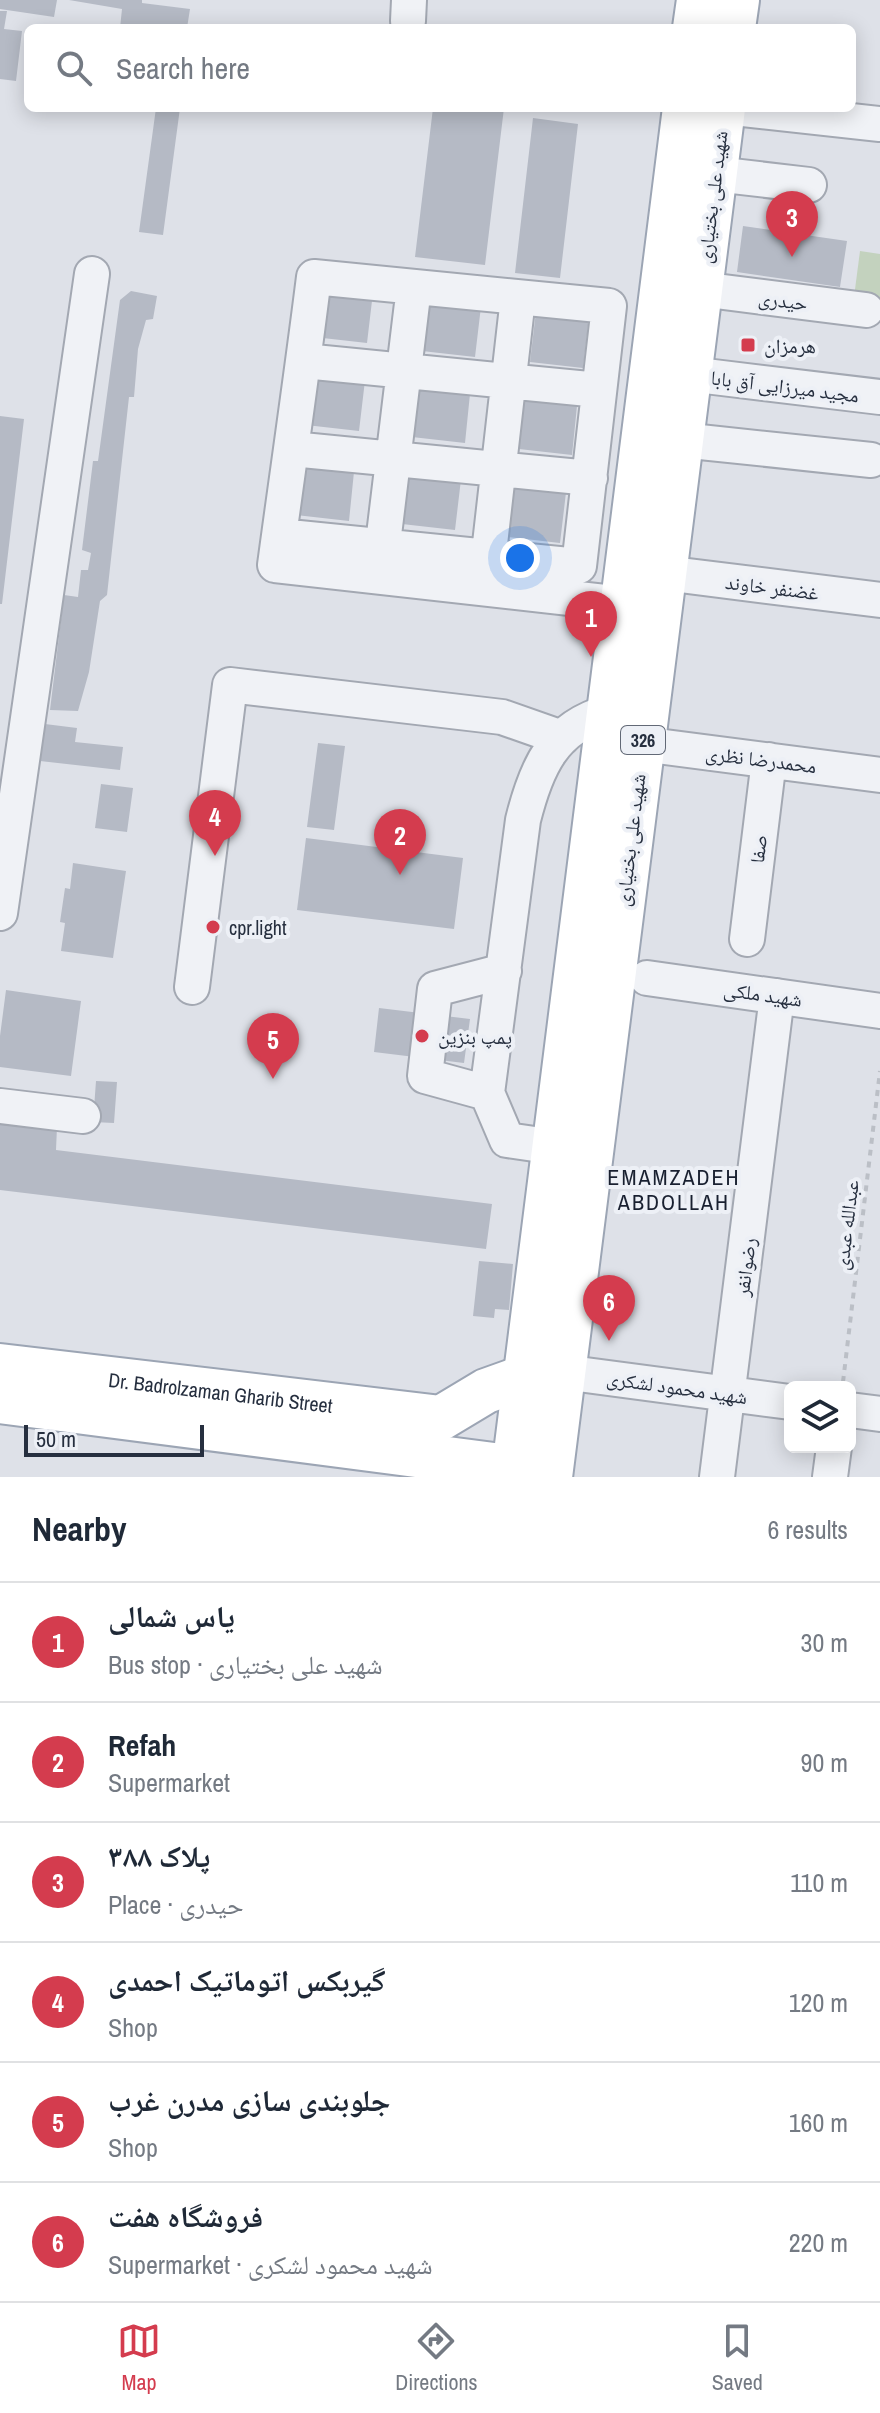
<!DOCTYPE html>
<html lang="en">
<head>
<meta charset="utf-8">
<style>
	body { margin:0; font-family:"Archivo Narrow","Noto Naskh Arabic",sans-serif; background:#f6f6f7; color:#1f2937 }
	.controls { position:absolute; right:24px; bottom:24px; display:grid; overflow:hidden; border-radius:12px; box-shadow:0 4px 20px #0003 }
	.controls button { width:72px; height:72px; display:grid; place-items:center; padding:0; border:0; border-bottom:2px solid #e0e1e3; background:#fff; color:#1f2937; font:40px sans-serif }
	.scale { position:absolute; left:24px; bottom:20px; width:180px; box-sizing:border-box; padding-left:8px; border:4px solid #262f3f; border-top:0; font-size:22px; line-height:28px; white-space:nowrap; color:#262f3f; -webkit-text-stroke:6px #edf0f6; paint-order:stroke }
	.you { position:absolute; left:520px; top:558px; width:28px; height:28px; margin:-20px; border:6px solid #fff; border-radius:50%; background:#1a73e8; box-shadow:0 0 0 12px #1a73e833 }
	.badge { display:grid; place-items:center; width:52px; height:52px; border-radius:50%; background:#d43c4e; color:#fff; font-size:26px; font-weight:700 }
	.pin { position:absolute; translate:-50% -66px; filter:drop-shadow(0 2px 4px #0008) }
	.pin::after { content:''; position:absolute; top:42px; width:28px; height:24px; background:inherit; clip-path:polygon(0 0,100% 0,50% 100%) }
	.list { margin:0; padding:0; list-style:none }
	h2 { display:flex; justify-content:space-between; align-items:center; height:104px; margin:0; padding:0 32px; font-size:34px }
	h2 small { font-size:26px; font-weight:400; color:#747a83 }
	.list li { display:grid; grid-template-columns:52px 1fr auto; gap:24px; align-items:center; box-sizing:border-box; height:120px; padding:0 32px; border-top:2px solid #e0e1e3 }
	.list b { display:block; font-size:30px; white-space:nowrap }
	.list p { margin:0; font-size:26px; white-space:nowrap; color:#747a83 }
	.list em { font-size:26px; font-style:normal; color:#747a83 }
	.icon { flex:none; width:44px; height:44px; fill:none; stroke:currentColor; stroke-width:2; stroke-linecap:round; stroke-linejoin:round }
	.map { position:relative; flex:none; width:880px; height:1477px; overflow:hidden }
	.search { position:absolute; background:#fff; box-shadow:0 4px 20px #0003; left:24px; right:24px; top:24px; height:88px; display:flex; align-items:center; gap:20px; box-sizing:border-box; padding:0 28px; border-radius:12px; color:#747a83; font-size:30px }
	.sheet { height:824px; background:#fff }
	nav { display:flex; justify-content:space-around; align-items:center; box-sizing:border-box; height:112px; border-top:2px solid #e0e1e3; background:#fff; font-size:22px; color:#747a83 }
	nav a { display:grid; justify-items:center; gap:4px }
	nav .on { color:#d43c4e }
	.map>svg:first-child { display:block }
</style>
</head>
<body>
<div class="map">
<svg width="880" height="1477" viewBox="0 0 880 1477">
	<rect width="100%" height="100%" fill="#dee1e8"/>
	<path fill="#c3d2be" d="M 860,251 L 880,254 L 880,301 L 854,297 Z"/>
	<path fill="#b5bac5" d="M 0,0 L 57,0 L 54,17 L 0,9 Z
		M 69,0 L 142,0 L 142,3 L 190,9 L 187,28 L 120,28 L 122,9 Z
		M 0,11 L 7,11 L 4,29 L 22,31 L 16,81 L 0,79 Z
		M 156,108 L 180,108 L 163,235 L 139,232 Z
		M 433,108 L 504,108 L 485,265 L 415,257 Z
		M 533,118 L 578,124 L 560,278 L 515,273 Z
		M 743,226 L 847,241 L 840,287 L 737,272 Z
		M 321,278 L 374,284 L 367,343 L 314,337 Z
		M 131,291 L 157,296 L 153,319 L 146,320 L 138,349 L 134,397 L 129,397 L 107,595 L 100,601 L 89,672 L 78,711 L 50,710 L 64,595 L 78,597 L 81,570 L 88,570 L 91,553 L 82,550 L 93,461 L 98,461 L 120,300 Z
		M 429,292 L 482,298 L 475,357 L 422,351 Z
		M 537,303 L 590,309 L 583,368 L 530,362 Z
		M 313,366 L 366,372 L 359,431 L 306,425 Z
		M 418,378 L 471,384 L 465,443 L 412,437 Z
		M 525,390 L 578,396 L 572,455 L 519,449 Z
		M 0,416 L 24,419 L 2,604 L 0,604 Z
		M 302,456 L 355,462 L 349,521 L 296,515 Z
		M 409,465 L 462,471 L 455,530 L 402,524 Z
		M 514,478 L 567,484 L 560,543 L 507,537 Z
		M 45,724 L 77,728 L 75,742 L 123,747 L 120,770 L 40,761 Z
		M 318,743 L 345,746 L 334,830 L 307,827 Z
		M 101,784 L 133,788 L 127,832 L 95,828 Z
		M 306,838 L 463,858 L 454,929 L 297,910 Z
		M 73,863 L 126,871 L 113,958 L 61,951 L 65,923 L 60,922 L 65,888 L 70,889 Z
		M 6,990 L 81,1001 L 71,1076 L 0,1067 L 0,1036 Z
		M 379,1008 L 470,1019 L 464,1063 L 374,1052 Z
		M 96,1081 L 117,1082 L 114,1123 L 93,1122 Z
		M 0,1121 L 57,1127 L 56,1150 L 492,1204 L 486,1249 L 0,1190 Z
		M 479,1261 L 513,1264 L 509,1310 L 495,1309 L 494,1318 L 473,1316 Z"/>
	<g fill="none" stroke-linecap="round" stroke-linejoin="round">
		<g stroke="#a3a8b2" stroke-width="38">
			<path id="minor" d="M 408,21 L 409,0
				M 734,108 L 880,124
				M 715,174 L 809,185
				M 700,289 L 866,310
				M 304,361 L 599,390
				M 689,374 L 880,397
				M 681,440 L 871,460
				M 292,449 L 590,478
				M 279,536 L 579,566 L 609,306 L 314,277 C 302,373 288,469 275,565 L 623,604
				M 380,568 L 414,287
				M 664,573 L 880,600
				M 486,579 L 518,298
				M 642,744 L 880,775
				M 0,913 L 92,274
				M 747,939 L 769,760
				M 647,978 L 880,1011
				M 192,987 L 230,685 L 502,717 L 562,738
				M 487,1093 L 425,1076 L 435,989 L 504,971
				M 0,1106 L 83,1116
				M 555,1147 L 507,1140 L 487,1093 L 523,820 C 536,768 553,727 609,712
				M 563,1372 L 790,1402
				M 850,1410 L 880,1414
				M 717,1477 L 777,996
				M 830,1477 L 834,1447"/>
		</g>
		<g stroke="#9ca5b4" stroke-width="48">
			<g id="major">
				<path d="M 695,28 L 699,0"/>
				<path d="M 733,28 L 737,0"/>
				<path id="s1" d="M 0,1366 L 441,1418 L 486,1391 L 525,1377"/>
				<path d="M 0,1401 L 540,1471"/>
				<path d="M 513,1477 L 685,108"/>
				<path d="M 550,1477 L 723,108"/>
			</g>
		</g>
		<path stroke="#bbbfc6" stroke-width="4" stroke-dasharray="6 6" stroke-linecap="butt" d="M 843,1382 L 880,1071"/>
		<use href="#minor" stroke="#f0f2f6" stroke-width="34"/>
		<use href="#major" stroke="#fff" stroke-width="44"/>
	</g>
	<g fill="#d43c4e" stroke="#edf0f6" stroke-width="3">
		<rect x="740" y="337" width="16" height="16" rx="4"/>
		<circle cx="213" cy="927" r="8"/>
		<circle cx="422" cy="1036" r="8"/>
	</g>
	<g text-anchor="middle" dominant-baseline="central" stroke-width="8" stroke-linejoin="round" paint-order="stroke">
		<rect fill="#edf0f6" stroke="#626976" stroke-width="2" x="621" y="726" width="44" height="28" rx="6"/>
		<g font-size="18" font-weight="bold" fill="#262f3f">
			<text x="643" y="740">326</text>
		</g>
		<g font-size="20" fill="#262f3f" stroke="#edf0f6">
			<text transform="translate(712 197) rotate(-83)">شهید علی بختیاری</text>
			<text transform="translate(783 300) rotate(7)">حیدری</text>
			<text transform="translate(785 386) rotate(7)">مجید میرزایی آق بابا</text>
			<text transform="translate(772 587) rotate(7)">غضنفر خاوند</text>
			<text transform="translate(761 759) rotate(7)">محمدرضا نظری</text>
			<text transform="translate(630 840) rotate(-83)">شهید علی بختیاری</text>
			<text transform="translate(758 849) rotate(-83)">صفا</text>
			<text transform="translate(763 994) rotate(8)">شهید ملکی</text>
			<text transform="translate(846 1225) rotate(-83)">عبدالله عبدی</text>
			<text transform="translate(745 1267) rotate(-83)">رضوانفر</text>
			<text transform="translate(677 1387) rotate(8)">شهید محمود لشکری</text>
			<text stroke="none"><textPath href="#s1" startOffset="222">Dr. Badrolzaman Gharib Street</textPath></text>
		</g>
		<g font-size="20" fill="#262f3f" stroke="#edf0f6" text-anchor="start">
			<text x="764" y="345">هرمزان</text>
			<text x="229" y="927">cpr.light</text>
			<text x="438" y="1036">پمپ بنزین</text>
		</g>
		<g font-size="22" letter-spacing="2" fill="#192030" stroke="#edf0f6">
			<text x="674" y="1177">EMAMZADEH<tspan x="674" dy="25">ABDOLLAH</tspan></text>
		</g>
	</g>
</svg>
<div class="controls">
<button><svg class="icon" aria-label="layers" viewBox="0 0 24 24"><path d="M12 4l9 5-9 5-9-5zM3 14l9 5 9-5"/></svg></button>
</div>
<div class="scale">50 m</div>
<div class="you"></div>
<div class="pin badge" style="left:591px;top:657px">1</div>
<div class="pin badge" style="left:400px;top:875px">2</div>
<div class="pin badge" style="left:792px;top:257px">3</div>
<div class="pin badge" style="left:215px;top:856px">4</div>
<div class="pin badge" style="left:273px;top:1079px">5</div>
<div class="pin badge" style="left:609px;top:1341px">6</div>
<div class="search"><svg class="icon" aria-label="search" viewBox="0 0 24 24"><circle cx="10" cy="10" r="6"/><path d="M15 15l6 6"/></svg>Search here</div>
</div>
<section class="sheet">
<h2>Nearby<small>6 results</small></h2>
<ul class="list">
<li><span class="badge">1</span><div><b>یاس شمالی</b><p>Bus stop · شهید علی بختیاری</p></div><em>30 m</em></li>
<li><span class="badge">2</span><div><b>Refah</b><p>Supermarket</p></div><em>90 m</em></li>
<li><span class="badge">3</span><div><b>پلاک ۳۸۸</b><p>Place · حیدری</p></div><em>110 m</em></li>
<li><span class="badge">4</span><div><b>گیربکس اتوماتیک احمدی</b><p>Shop</p></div><em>120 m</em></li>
<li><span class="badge">5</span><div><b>جلوبندی سازی مدرن غرب</b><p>Shop</p></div><em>160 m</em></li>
<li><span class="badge">6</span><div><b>فروشگاه هفت</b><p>Supermarket · شهید محمود لشکری</p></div><em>220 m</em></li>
</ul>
</section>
<nav>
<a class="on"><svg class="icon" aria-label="map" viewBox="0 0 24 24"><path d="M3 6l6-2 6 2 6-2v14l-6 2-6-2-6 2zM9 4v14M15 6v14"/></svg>Map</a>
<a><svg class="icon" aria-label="directions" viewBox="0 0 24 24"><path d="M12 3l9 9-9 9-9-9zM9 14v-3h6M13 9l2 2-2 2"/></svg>Directions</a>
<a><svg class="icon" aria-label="saved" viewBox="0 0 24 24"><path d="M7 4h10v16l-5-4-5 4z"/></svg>Saved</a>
</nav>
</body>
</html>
